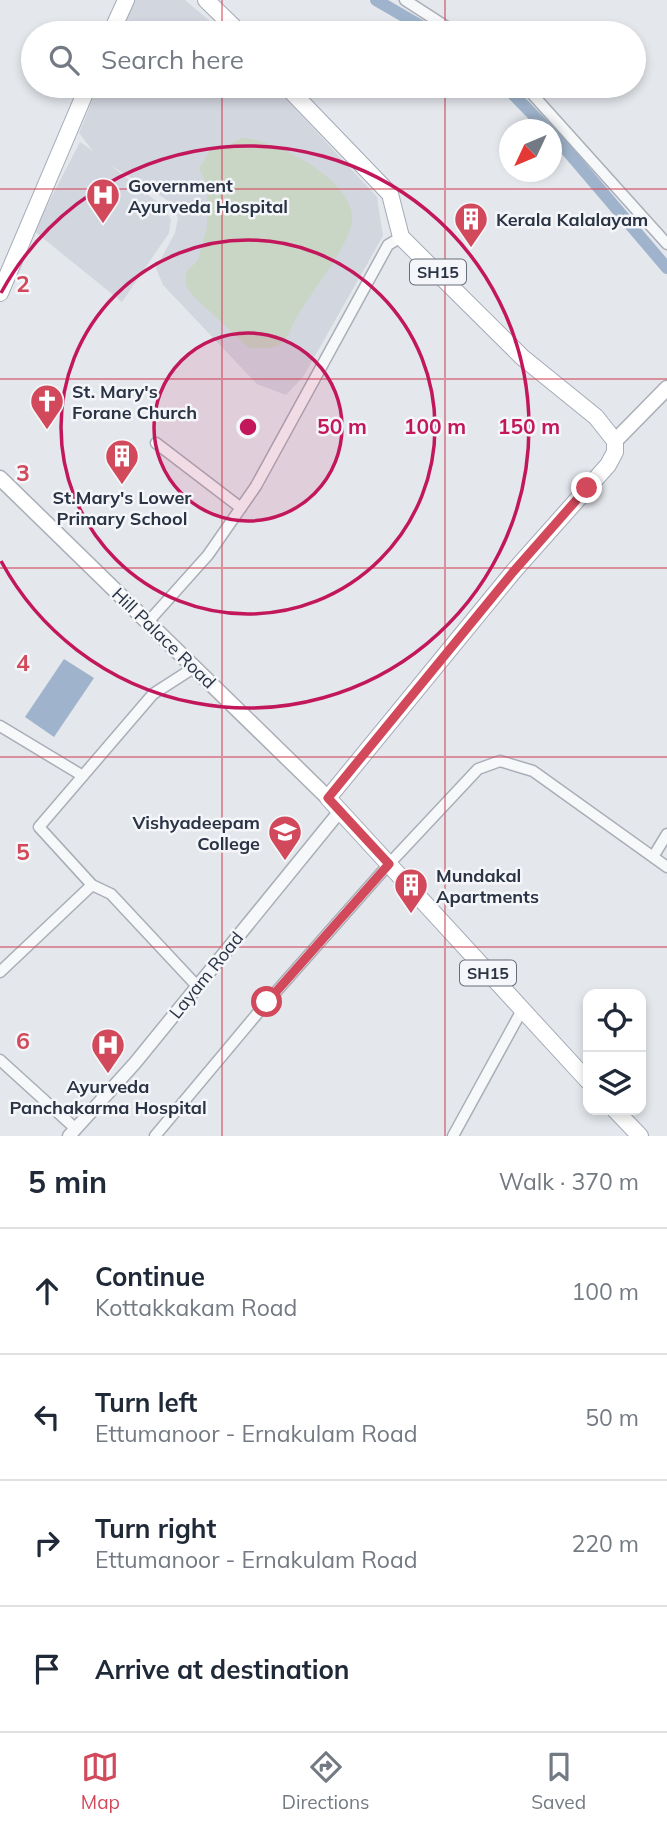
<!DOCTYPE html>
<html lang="en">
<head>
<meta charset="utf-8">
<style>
	body { margin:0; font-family:Mulish,sans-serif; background:#f6f6f7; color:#1f2937 }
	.controls { position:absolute; right:21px; bottom:21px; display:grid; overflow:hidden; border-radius:14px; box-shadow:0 4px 10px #0003 }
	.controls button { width:63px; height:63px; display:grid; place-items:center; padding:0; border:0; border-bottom:2px solid #e0e1e3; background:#fff; color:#1f2937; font:35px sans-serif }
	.compass { position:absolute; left:499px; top:119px; width:63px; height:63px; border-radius:50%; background:#fff; box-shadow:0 4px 10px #0003; rotate:226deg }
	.stop { position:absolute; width:21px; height:21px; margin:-16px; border:5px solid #d1495b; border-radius:50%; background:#fff }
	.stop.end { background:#d1495b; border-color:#fff; box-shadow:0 2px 7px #0008 }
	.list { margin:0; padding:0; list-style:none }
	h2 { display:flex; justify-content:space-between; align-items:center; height:91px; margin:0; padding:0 28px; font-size:30px }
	h2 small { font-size:23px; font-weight:400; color:#747a83 }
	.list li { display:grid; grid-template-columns:46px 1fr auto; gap:21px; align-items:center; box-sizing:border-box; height:126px; padding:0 28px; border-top:2px solid #e0e1e3 }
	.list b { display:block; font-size:26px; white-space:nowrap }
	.list p { margin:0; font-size:23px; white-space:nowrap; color:#747a83 }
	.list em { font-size:23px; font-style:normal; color:#747a83 }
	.icon { flex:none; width:38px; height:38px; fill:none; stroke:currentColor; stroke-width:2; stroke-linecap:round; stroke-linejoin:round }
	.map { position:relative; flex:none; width:667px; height:1136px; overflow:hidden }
	.search { position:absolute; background:#fff; box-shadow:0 4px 10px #0003; left:21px; right:21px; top:21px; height:77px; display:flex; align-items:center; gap:18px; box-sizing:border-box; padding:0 24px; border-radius:38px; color:#747a83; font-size:26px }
	.sheet { height:595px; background:#fff }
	nav { display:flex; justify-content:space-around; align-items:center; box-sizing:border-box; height:98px; border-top:2px solid #e0e1e3; background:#fff; font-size:19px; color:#747a83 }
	nav a { display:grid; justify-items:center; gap:4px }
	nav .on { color:#d1495b }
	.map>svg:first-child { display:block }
</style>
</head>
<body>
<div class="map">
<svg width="667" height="1136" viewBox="0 0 667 1136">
	<rect width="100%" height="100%" fill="#e4e7ec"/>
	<path fill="#d2d6de" d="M 135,0 L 185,0 L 224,33 L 119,33 Z
		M 98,86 L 274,86 L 377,197 L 383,236 L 303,377 L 286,395 L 257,384 L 163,285 L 156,268 L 175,233 L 178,218 L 167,200 L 110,165 L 160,204 L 171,219 L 169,233 L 122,302 L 34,231 L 80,142 L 93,151 L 79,133 Z"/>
	<path fill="#c9d6c5" d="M 241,138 C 273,138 356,180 352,221 C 352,227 348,236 345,241 C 332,269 309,294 294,322 C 290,330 288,339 280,344 C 272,350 259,348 249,348 L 192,295 L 186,285 L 186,272 L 198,260 L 207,228 L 207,184 L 199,169 L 210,150 L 222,149 Z"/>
	<path fill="#9fb4cc" d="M 64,659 L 94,678 L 54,737 L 25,717 Z"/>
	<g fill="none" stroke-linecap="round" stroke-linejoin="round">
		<path stroke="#9fb4cc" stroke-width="12" d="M 376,0 L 433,33
			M 505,86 L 548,130
			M 552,133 L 667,268"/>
		<g stroke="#a9aeb7" stroke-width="13">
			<path id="minor" d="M 405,0 L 456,33
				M 525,86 L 667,244
				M 156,443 L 241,508
				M 148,622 L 208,555 L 256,486 L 388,245 L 401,237
				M 0,726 L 83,776
				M 653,857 L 667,834
				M 92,885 L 111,894 L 197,986
				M 0,972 L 92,885 L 39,827 L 153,694 L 195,667
				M 0,1060 L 76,1129
				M 155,1136 L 267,1002 L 389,864 L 478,769 L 500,761 L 533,771 L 667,867
				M 453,1136 L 522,1010"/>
		</g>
		<g stroke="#a9aeb7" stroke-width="15">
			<path id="tertiary" d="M 69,1136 L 135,1063 L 340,811"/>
		</g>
		<g stroke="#a9aeb7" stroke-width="17">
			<path id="secondary" d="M 615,441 L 667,388
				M 0,478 L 328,798"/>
		</g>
		<g stroke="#a3abb8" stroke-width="18">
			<path id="primary" d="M 206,0 L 240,33
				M 111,33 L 126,0
				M 286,86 L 390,194 L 401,237 L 522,357 L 596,417 L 615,441 L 615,452 L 608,465 L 513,572 L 328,798 L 588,1081
				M 0,293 L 88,86
				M 615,1110 L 640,1136"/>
		</g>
		<use href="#minor" stroke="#f7f8fa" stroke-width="10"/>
		<use href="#tertiary" stroke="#f7f8fa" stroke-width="12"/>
		<use href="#secondary" stroke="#fff" stroke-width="14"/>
		<use href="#primary" stroke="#fff" stroke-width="16"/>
	</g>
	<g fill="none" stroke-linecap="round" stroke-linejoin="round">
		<path stroke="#d1495b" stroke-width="9" d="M 267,1002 L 389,864 L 328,798 L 513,572 L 587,488"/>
	</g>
	<path fill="none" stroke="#d1495b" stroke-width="2" stroke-opacity="0.55" d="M 222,0 L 222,33M 445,0 L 445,33M 222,86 L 222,1136M 445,86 L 445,1136M 0,189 L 667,189M 0,379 L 667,379M 0,568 L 667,568M 0,757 L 667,757M 0,947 L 667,947"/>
	<circle cx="248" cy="427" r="94" fill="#c2185b" fill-opacity=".12"/>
	<g fill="none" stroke="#c2185b" stroke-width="3.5">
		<circle cx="248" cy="427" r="94"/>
		<circle cx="248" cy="427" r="187"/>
		<path d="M1 293A281 281 0 1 1 1 561"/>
	</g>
	<defs>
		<g id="hospital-pin" transform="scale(1.75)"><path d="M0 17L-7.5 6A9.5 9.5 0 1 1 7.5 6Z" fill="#d1495b" stroke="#f4f6f9"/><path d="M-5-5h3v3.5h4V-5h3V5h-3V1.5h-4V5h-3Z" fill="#fff"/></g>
		<g id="building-pin" transform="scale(1.75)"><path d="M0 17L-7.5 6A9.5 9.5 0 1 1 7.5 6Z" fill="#d1495b" stroke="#f4f6f9"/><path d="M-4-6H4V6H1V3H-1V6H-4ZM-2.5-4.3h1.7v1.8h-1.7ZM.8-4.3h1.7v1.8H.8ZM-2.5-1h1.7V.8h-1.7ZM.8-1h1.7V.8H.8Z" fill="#fff"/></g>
		<g id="church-pin" transform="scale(1.75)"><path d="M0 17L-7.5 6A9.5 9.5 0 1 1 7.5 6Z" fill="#d1495b" stroke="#f4f6f9"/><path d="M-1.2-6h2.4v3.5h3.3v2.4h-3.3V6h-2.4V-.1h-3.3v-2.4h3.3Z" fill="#fff"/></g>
		<g id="university-pin" transform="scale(1.75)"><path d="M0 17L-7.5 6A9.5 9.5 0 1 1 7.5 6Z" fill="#d1495b" stroke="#f4f6f9"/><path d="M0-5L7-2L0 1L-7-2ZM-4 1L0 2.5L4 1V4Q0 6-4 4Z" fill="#fff"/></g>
	</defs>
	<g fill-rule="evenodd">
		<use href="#hospital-pin" x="103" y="195"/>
		<use href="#building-pin" x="471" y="219"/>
		<use href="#church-pin" x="47" y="401"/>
		<use href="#building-pin" x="122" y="456"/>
		<use href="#university-pin" x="285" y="832"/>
		<use href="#building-pin" x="411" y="885"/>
		<use href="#hospital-pin" x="108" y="1045"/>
	</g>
	<g text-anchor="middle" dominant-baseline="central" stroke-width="5" stroke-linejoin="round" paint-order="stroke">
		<g fill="#f4f6f9" stroke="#676e7b" stroke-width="2">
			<rect x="410" y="259.5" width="56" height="25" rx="5"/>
			<rect x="460" y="960.5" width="56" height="25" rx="5"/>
		</g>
		<g font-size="16" font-weight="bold" fill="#2b3445">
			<text x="438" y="272">SH15</text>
			<text x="488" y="973">SH15</text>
		</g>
		<g font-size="18" font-weight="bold" fill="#2b3445" stroke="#f4f6f9" text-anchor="start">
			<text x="128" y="185">Government<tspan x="128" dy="21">Ayurveda Hospital</tspan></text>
			<text x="496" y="219">Kerala Kalalayam</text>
			<text x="72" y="391">St. Mary's<tspan x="72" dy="21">Forane Church</tspan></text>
			<text x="122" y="497" text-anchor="middle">St.Mary's Lower<tspan x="122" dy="21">Primary School</tspan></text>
			<text x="260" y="822" text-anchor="end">Vishyadeepam<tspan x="260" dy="21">College</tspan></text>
			<text x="436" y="875">Mundakal<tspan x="436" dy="21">Apartments</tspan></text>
			<text x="108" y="1086" text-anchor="middle">Ayurveda<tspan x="108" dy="21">Panchakarma Hospital</tspan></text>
		</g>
		<g font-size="18" fill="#2b3445" stroke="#f4f6f9">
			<text transform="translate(164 638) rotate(44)">Hill Palace Road</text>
			<text transform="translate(206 975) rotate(-51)">Layam Road</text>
		</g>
	</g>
	<g font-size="23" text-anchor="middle" font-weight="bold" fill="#d1495b" stroke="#f4f6f9" stroke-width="5" stroke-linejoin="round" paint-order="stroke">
		<text x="23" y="292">2</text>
		<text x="23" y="481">3</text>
		<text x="23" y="671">4</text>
		<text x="23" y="860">5</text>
		<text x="23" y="1049">6</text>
	</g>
	<circle cx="248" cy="427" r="10" fill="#c2185b" stroke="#f4f6f9" stroke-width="3.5"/>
	<g font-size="21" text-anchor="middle" font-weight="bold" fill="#c2185b" stroke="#f4f6f9" stroke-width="5" stroke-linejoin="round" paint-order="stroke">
		<text x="342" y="434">50 m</text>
		<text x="435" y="434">100 m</text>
		<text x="529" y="434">150 m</text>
	</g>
</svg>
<div class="controls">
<button><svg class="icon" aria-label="locate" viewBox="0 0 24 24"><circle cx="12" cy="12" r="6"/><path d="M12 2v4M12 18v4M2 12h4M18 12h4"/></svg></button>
<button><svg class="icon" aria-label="layers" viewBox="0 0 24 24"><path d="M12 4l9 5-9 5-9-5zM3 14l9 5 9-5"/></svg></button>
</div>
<svg class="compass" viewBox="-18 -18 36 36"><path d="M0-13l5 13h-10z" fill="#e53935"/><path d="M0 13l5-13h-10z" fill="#747a83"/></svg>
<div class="stop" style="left:267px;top:1002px"></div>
<div class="stop end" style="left:587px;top:488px"></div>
<div class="search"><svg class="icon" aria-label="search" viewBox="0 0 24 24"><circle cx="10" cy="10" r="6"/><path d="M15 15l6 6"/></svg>Search here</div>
</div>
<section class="sheet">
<h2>5 min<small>Walk · 370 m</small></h2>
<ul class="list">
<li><svg class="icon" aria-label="ahead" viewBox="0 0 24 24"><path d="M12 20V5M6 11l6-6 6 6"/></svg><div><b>Continue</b><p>Kottakkakam Road</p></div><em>100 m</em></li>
<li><svg class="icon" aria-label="left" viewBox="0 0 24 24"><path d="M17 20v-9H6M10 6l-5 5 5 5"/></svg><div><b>Turn left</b><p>Ettumanoor - Ernakulam Road</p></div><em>50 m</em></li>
<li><svg class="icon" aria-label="right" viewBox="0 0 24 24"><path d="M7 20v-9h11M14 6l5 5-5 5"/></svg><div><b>Turn right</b><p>Ettumanoor - Ernakulam Road</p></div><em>220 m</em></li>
<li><svg class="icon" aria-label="arrive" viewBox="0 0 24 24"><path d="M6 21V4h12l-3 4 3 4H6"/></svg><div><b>Arrive at destination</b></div></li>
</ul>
</section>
<nav>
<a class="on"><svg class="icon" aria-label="map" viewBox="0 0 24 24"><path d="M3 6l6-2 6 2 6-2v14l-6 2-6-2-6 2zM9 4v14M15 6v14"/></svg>Map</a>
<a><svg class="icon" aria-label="directions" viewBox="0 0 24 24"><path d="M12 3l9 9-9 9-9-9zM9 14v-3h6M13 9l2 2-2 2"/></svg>Directions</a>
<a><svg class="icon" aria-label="saved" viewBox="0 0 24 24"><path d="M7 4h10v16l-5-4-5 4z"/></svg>Saved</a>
</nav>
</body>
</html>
